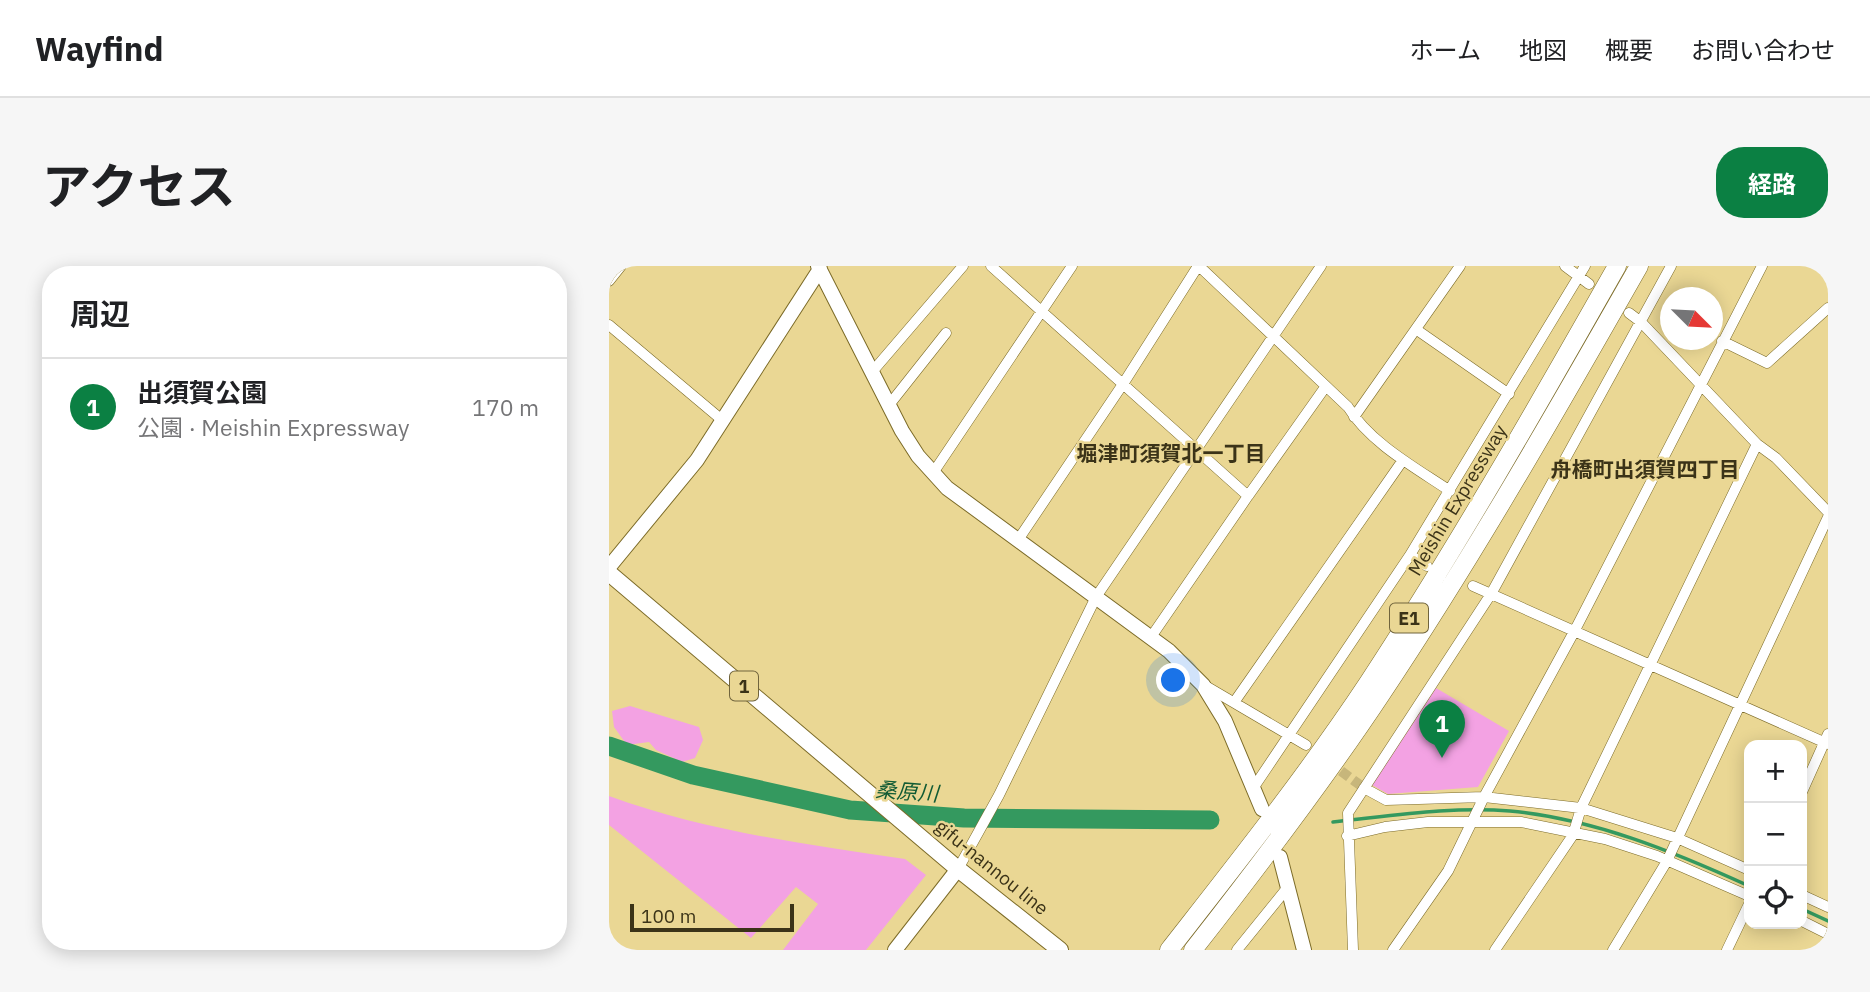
<!DOCTYPE html>
<html lang="ja">
<head>
<meta charset="utf-8">
<style>
	body { margin:0; font-family:"IBM Plex Sans","Noto Sans JP",sans-serif; background:#f6f6f6; color:#202124 }
	.controls { position:absolute; right:21px; bottom:21px; display:grid; overflow:hidden; border-radius:14px; box-shadow:0 4px 18px #0003 }
	.controls button { width:63px; height:63px; display:grid; place-items:center; padding:0; border:0; border-bottom:2px solid #e0e0e0; background:#fff; color:#202124; font:35px sans-serif }
	.compass { position:absolute; left:1051px; top:21px; width:63px; height:63px; border-radius:50%; background:#fff; box-shadow:0 4px 18px #0003; rotate:114deg }
	.scale { position:absolute; left:21px; bottom:18px; width:164px; box-sizing:border-box; padding-left:7px; border:4px solid #3b3318; border-top:0; font-size:19px; line-height:24px; white-space:nowrap; color:#3b3318; -webkit-text-stroke:5px #ead794; paint-order:stroke }
	.you { position:absolute; left:565px; top:415px; width:24px; height:24px; margin:-18px; border:5px solid #fff; border-radius:50%; background:#1a73e8; box-shadow:0 0 0 10px #1a73e833 }
	.badge { display:grid; place-items:center; width:46px; height:46px; border-radius:50%; background:#0b8043; color:#fff; font-size:23px; font-weight:700 }
	.pin { position:absolute; translate:-50% -58px; filter:drop-shadow(0 2px 4px #0008) }
	.pin::after { content:''; position:absolute; top:37px; width:24px; height:21px; background:inherit; clip-path:polygon(0 0,100% 0,50% 100%) }
	.list { margin:0; padding:0; list-style:none }
	h2 { display:flex; justify-content:space-between; align-items:center; height:91px; margin:0; padding:0 28px; font-size:30px }
	h2 small { font-size:23px; font-weight:400; color:#757577 }
	.list li { display:grid; grid-template-columns:46px 1fr auto; gap:21px; align-items:center; box-sizing:border-box; height:98px; padding:0 28px; border-top:2px solid #e0e0e0 }
	.list b { display:block; font-size:26px; white-space:nowrap }
	.list p { margin:0; font-size:23px; white-space:nowrap; color:#757577 }
	.list em { font-size:23px; font-style:normal; color:#757577 }
	.icon { flex:none; width:38px; height:38px; fill:none; stroke:currentColor; stroke-width:2; stroke-linecap:round; stroke-linejoin:round }
	.map { position:relative; flex:none; width:1219px; height:684px; overflow:hidden; border-radius:28px }
	header { display:flex; align-items:center; gap:42px; box-sizing:border-box; height:98px; padding:0 35px; background:#fff; border-bottom:2px solid #e0e0e0 }
	header strong { font-size:33px }
	nav { display:flex; gap:38px; margin-inline-start:auto; font-size:24px }
	.intro { display:flex; align-items:center; justify-content:space-between; box-sizing:border-box; height:168px; padding:0 42px }
	h1 { margin:0; font-size:49px }
	.button { padding:18px 32px; border-radius:28px; background:#0b8043; color:#fff; font-size:24px; font-weight:700 }
	main { display:flex; gap:42px; padding:0 42px }
	aside { flex:1; background:#fff; border-radius:28px; box-shadow:0 4px 18px #0003 }
	.map>svg:first-child { display:block }
</style>
</head>
<body>
<header>
<strong>Wayfind</strong>
<nav><a>ホーム</a><a>地図</a><a>概要</a><a>お問い合わせ</a></nav>
</header>
<div class="intro"><h1>アクセス</h1><a class="button">経路</a></div>
<main>
<aside>
<h2>周辺<small></small></h2>
<ul class="list">
<li><span class="badge">1</span><div><b>出須賀公園</b><p>公園 · Meishin Expressway</p></div><em>170 m</em></li>
</ul>
</aside>
<div class="map">
<svg width="1219" height="684" viewBox="0 0 1219 684">
	<rect width="100%" height="100%" fill="#ead794"/>
	<path fill="#f3a2e3" d="M 827,422 L 900,465 L 869,521 L 779,528 L 763,519 Z
		M 21,440 L 90,461 L 94,474 L 86,492 L 73,496 L 47,484 L 40,476 L 18,479 L 5,461 L 3,445 Z
		M 0,530 C 96,565 195,578 296,593 L 317,609 L 257,684 L 174,684 L 209,638 L 187,621 L 142,672 L 0,559 Z"/>
	<g fill="none" stroke-linecap="round" stroke-linejoin="round">
		<path stroke="#34995f" stroke-width="3.5" d="M 724,556 C 782,550 843,540 901,545 C 985,553 1063,585 1140,620
			M 1193,643 L 1219,655"/>
		<path stroke="#34995f" stroke-width="19" d="M 0,480 L 84,509 L 241,544 L 355,552 L 601,554"/>
		<path stroke="#c7b67b" stroke-width="10" stroke-dasharray="10 5" stroke-linecap="butt" d="M 720,496 L 755,522"/>
		<g stroke="#7c6b28" stroke-width="11">
			<path id="street" d="M 382,0 L 639,230 L 542,371
				M 590,0 L 739,141 C 761,177 807,202 841,225
				M 956,0 L 980,18
				M 0,15 L 12,0
				M 1020,47 L 1032,56 L 1148,178 L 1167,192 L 1219,246
				M 0,59 L 113,154
				M 808,64 L 900,128
				M 1113,75 L 1158,97 L 1219,42
				M 263,106 L 354,0
				M 280,139 L 337,67
				M 745,151 L 851,0
				M 324,207 L 463,0
				M 639,230 L 717,120
				M 409,274 L 514,118 L 589,0
				M 801,289 L 818,300
				M 864,320 L 1219,478
				M 595,419 L 697,479
				M 626,435 L 794,194
				M 645,521 L 801,289 L 976,0
				M 755,522 L 777,534 L 875,531 L 972,542 L 1068,572 L 1140,604
				M 1193,526 L 1219,468
				M 738,570 L 776,561 L 819,556 L 912,556 L 996,573 L 1048,590 L 1140,630
				M 349,603 L 390,529 L 487,331 L 712,0
				M 1193,629 L 1219,641
				M 1193,655 L 1219,668
				M 628,684 L 679,621
				M 744,684 L 739,547 L 882,328 L 1062,0
				M 784,684 L 839,605 L 875,531 L 966,364 L 1153,0
				M 886,684 L 964,569 L 972,542 L 1148,178
				M 1004,684 L 1058,595 L 1219,251
				M 1118,684 L 1140,638"/>
		</g>
		<g stroke="#7c6b28" stroke-width="16">
			<path id="secondary" d="M 209,0 L 293,165 L 309,190 L 338,222 L 560,385 L 594,419 L 616,455 L 653,543
				M 0,301 L 88,194 L 211,3
				M 671,591 L 695,684
				M 286,684 L 349,603"/>
		</g>
		<g stroke="#7c6b28" stroke-width="18">
			<path id="primary" d="M 0,307 L 349,603 L 451,684"/>
		</g>
		<g stroke="#7c6b28" stroke-width="19">
			<path id="highway" d="M 560,684 C 628,597 698,509 759,417 C 848,281 928,141 1008,0
				M 584,684 C 649,601 714,516 773,427 C 865,289 948,144 1030,0"/>
		</g>
		<use href="#street" stroke="#fff" stroke-width="10"/>
		<use href="#secondary" stroke="#fff" stroke-width="14"/>
		<use href="#primary" stroke="#fff" stroke-width="16"/>
		<use href="#highway" stroke="#fff" stroke-width="18"/>
	</g>
	<g text-anchor="middle" dominant-baseline="central" stroke-width="5" stroke-linejoin="round" paint-order="stroke">
		<g fill="#ead794" stroke="#70643d" stroke-width="2">
			<rect x="781" y="337.5" width="38" height="29" rx="5"/>
			<rect x="121" y="405.5" width="28" height="29" rx="5"/>
		</g>
		<g font-size="18" font-weight="bold" fill="#3b3318">
			<text x="800" y="352">E1</text>
			<text x="135" y="420">1</text>
		</g>
		<g font-size="19" fill="#3b3318" stroke="#ead794">
			<text transform="translate(848 234) rotate(-59)">Meishin Expressway</text>
			<text transform="translate(383 601) rotate(39)">gifu-nannou line</text>
		</g>
		<g font-size="21" font-weight="bold" fill="#3b3318" stroke="#ead794">
			<text x="562" y="187">堀津町須賀北一丁目</text>
			<text x="1036" y="203">舟橋町出須賀四丁目</text>
		</g>
		<g font-size="21" font-style="italic" fill="#125b34" stroke="#ead794">
			<text transform="translate(298 525) rotate(4)">桑原川</text>
		</g>
	</g>
</svg>
<div class="controls">
<button>+</button>
<button>−</button>
<button><svg class="icon" aria-label="locate" viewBox="0 0 24 24"><circle cx="12" cy="12" r="6"/><path d="M12 2v4M12 18v4M2 12h4M18 12h4"/></svg></button>
</div>
<svg class="compass" viewBox="-18 -18 36 36"><path d="M0-13l5 13h-10z" fill="#e53935"/><path d="M0 13l5-13h-10z" fill="#757577"/></svg>
<div class="scale">100 m</div>
<div class="you"></div>
<div class="pin badge" style="left:833px;top:492px">1</div>
</div>
</main>
</body>
</html>
